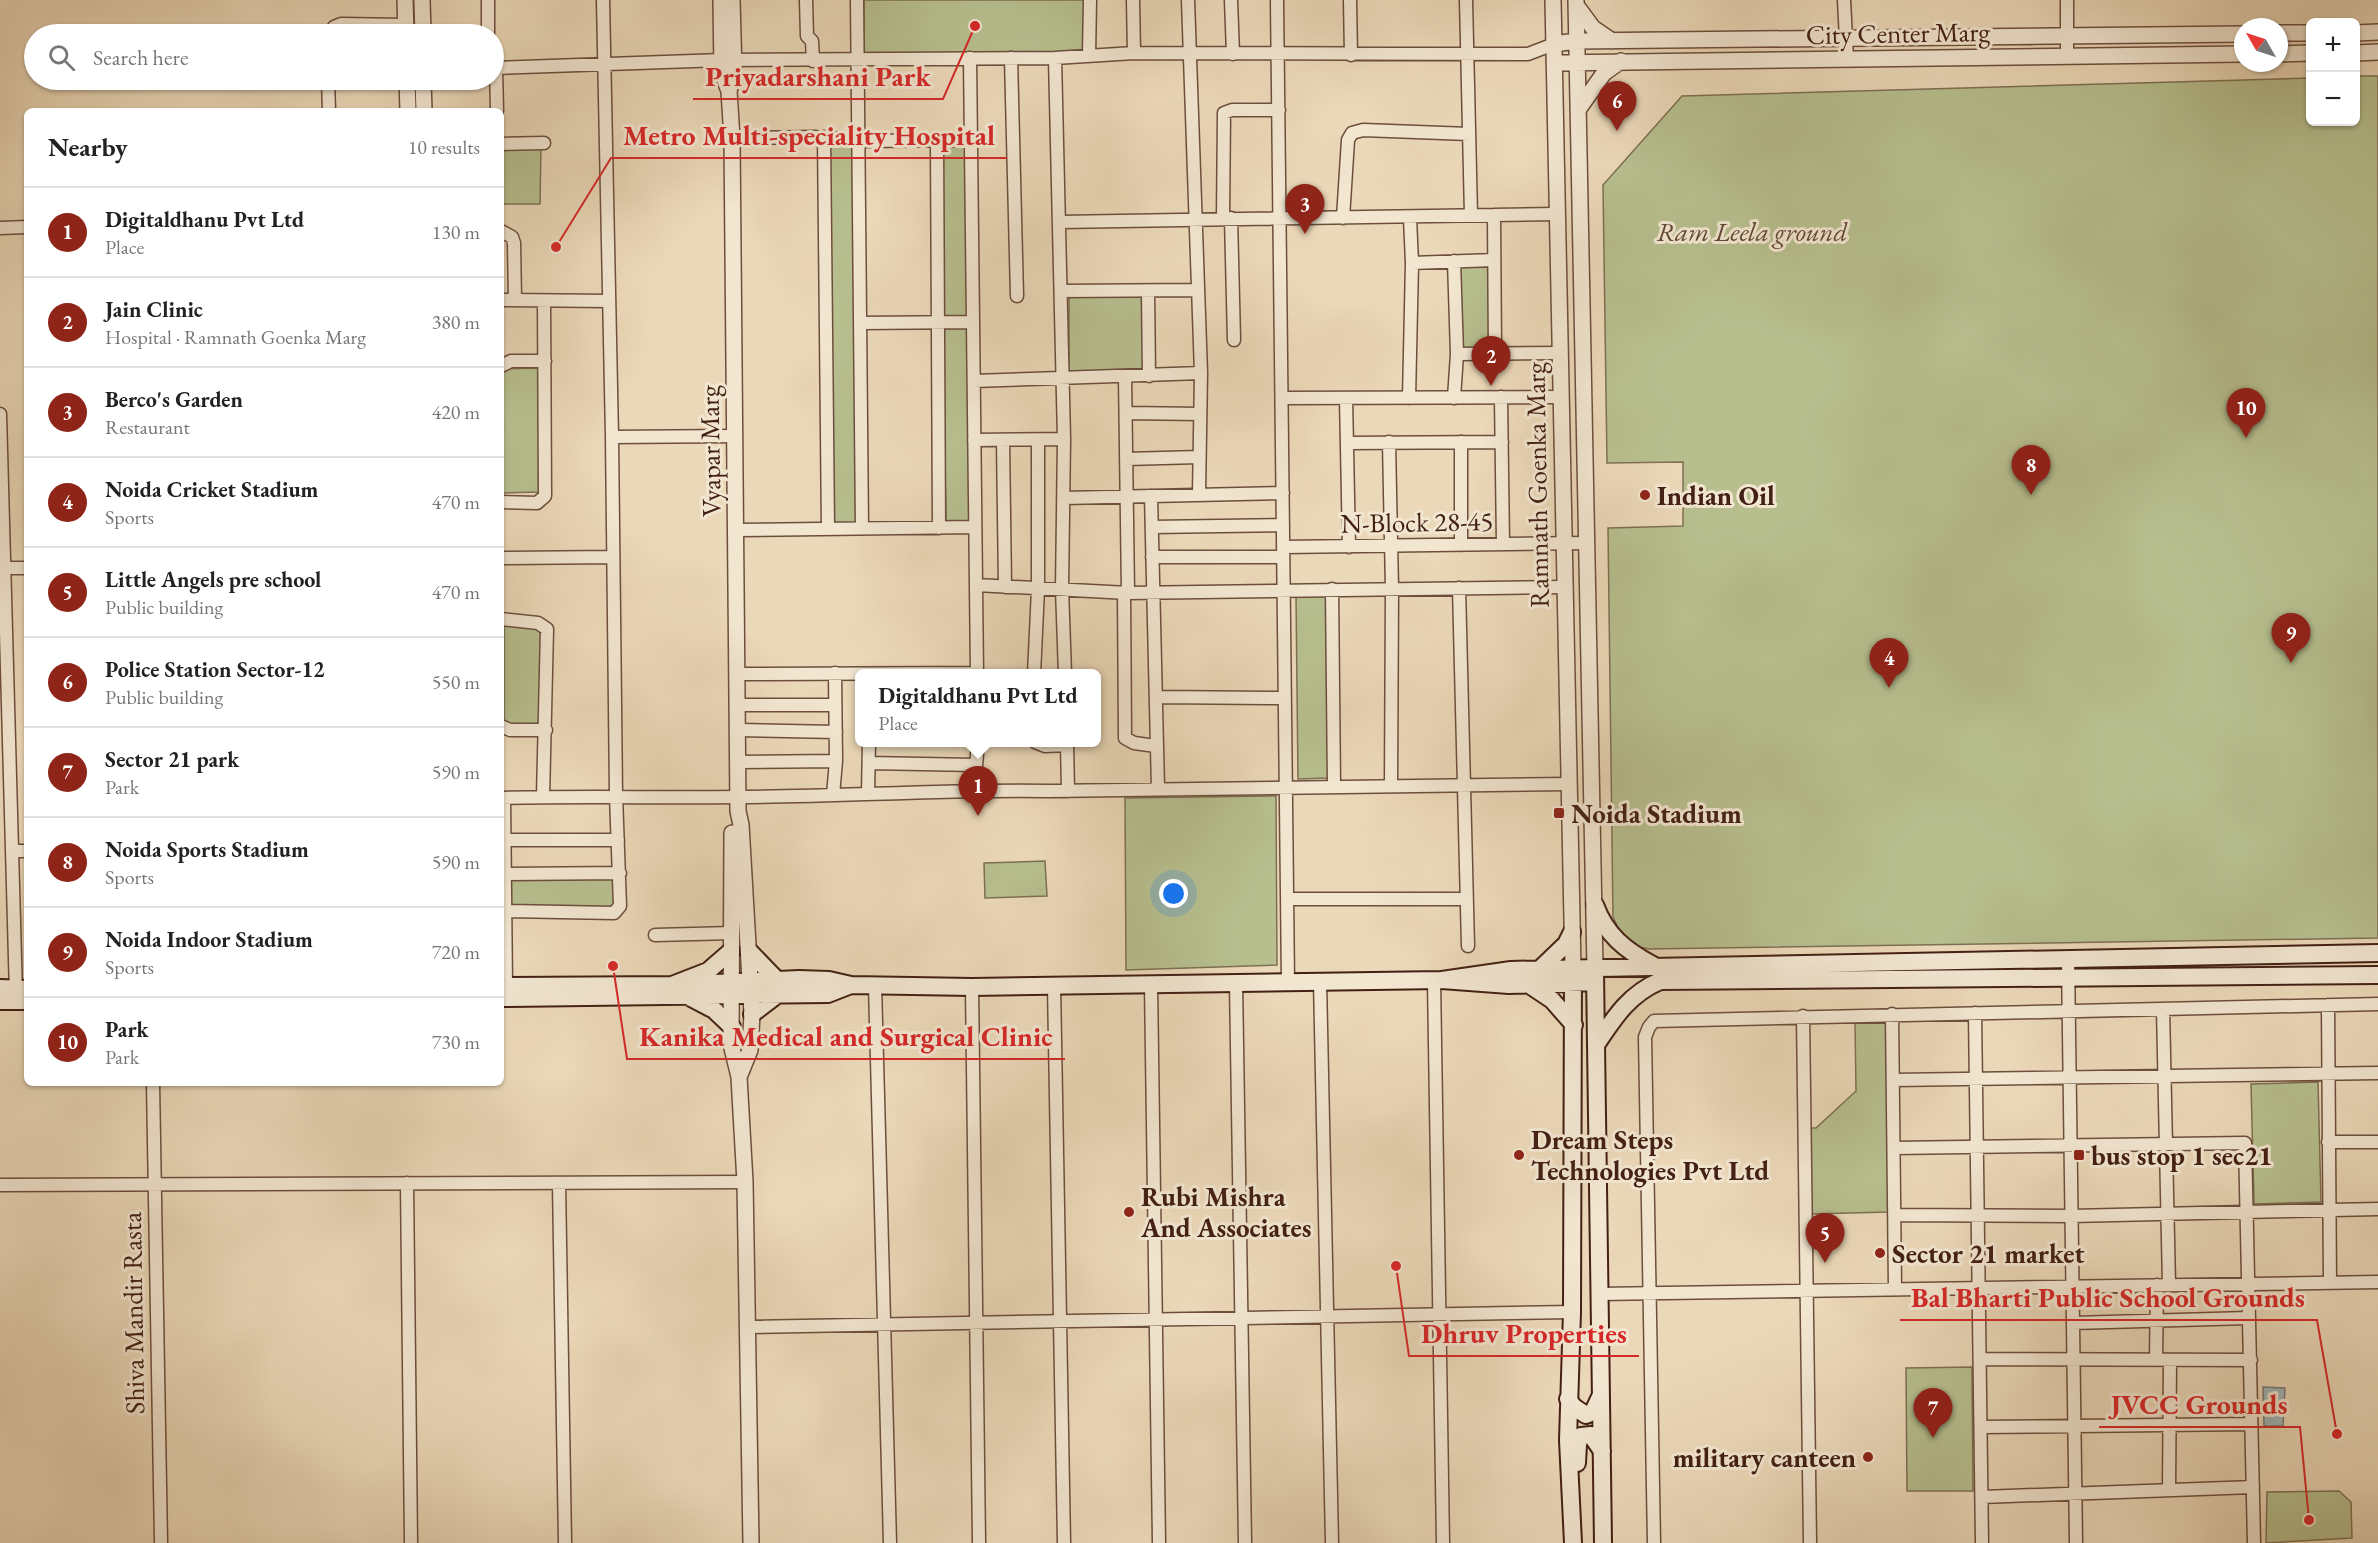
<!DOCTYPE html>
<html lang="en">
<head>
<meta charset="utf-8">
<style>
	body { margin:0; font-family:"EB Garamond",serif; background:#f6f6f6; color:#222 }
	.controls { position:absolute; right:18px; top:18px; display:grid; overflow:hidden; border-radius:9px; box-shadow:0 2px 4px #0004 }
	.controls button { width:54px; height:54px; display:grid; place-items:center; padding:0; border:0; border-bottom:2px solid #e0e0e0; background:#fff; color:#222; font:30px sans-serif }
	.compass { position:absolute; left:2234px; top:18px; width:54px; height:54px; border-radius:50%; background:#fff; box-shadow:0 2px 4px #0004; rotate:309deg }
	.you { position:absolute; left:1174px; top:894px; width:21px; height:21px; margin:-15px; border:4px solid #fff; border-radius:50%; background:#1a73e8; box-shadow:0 0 0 9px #1a73e833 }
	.badge { display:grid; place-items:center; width:39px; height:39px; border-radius:50%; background:#8f2418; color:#fff; font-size:20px; font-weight:700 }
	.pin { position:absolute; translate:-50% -50px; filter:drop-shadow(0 2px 3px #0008) }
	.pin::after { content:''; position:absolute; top:32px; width:21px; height:18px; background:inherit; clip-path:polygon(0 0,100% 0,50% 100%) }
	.popup { position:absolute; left:855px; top:669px; width:246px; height:78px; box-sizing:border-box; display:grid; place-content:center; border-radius:9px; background:#fff; filter:drop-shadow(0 2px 4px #0005); font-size:20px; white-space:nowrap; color:#767676 }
	.popup b { font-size:22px; color:#222 }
	.popup::after { content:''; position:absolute; left:50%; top:100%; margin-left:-12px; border:12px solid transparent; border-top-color:#fff }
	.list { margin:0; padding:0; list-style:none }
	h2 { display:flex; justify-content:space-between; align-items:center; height:78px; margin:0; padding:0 24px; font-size:26px }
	h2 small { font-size:20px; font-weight:400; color:#767676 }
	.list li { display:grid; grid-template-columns:39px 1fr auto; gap:18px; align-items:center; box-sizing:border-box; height:90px; padding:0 24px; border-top:2px solid #e0e0e0 }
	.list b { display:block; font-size:22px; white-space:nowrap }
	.list p { margin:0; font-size:20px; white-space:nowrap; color:#767676 }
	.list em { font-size:20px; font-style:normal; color:#767676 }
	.icon { flex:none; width:33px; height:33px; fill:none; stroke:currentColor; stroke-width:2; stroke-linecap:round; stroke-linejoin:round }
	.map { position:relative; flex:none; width:2378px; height:1543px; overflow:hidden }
	.search { position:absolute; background:#fff; box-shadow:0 2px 4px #0004; left:24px; top:24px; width:480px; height:66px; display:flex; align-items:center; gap:15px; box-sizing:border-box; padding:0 21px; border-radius:33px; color:#767676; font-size:22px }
	.panel { position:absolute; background:#fff; box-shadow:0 2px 4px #0004; left:24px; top:108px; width:480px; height:978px; border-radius:9px }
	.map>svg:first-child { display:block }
</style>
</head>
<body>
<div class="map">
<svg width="2378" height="1543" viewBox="0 0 2378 1543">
	<rect width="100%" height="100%" fill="#ebd8b8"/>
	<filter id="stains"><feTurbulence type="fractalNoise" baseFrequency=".00333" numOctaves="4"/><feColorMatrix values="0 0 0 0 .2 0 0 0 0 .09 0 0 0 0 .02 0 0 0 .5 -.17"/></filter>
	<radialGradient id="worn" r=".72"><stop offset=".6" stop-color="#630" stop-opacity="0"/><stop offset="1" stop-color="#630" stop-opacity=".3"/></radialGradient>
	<path fill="#b7bf8f" stroke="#7d7052" stroke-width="1.5" d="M 864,0 L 1087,0 L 1085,53 L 864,55 Z
		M 2356,76 L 2378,76 L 2378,938 L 1649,949 C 1626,945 1622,937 1613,917 L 1608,528 L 1683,526 L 1683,462 L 1607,463 L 1603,185 L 1682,96 L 2310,78 L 2310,122 L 2356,122 Z
		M 941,144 L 967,144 L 968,317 L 943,317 Z
		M 503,145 L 541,145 L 540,204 L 503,204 Z
		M 853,145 L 858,523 L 832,523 L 828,146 Z
		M 1490,265 L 1491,350 L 1460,350 L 1459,266 Z
		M 1069,297 L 1143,297 L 1143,371 L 1069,371 Z
		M 968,328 L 971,522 L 946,523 L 943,329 Z
		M 540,368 L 541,492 L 503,493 L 501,369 Z
		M 1326,595 L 1328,778 L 1298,779 L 1296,596 Z
		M 504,626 L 542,626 L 542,725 L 504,726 Z
		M 1276,796 L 1277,965 L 1126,970 L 1125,798 Z
		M 1045,861 L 1047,896 L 985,898 L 984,863 Z
		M 614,876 L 614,908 L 508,910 L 508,878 Z
		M 1886,1022 L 1889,1212 L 1811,1214 L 1810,1128 L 1816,1128 L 1856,1091 L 1855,1023 Z
		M 2318,1082 L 2321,1202 L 2254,1204 L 2251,1084 Z
		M 1972,1367 L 1973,1491 L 1907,1491 L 1906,1368 Z
		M 2339,1491 L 2351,1502 L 2352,1538 L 2266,1543 L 2267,1492 Z"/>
	<path fill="#9eb6ba" stroke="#7a7a78" stroke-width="1.5" d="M 2263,1387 L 2285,1388 L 2283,1426 L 2264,1426 Z"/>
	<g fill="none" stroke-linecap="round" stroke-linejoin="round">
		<g stroke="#6d4e3d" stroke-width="15">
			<path id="minor" d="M 488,0 L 488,34
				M 806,0 L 807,36 L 812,41 L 813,61
				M 857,0 L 862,528
				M 1133,0 L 1134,53
				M 1188,0 L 1201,373 L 1199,494
				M 1231,0 L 1233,54
				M 1277,0 L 1288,982
				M 1350,0 L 1351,55
				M 1466,0 L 1471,215
				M 1844,0 L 1847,59
				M 2067,0 L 2067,56
				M 329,34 L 334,27 L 341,24 L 406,25
				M 1089,56 L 1090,0
				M 970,58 L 977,674
				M 1011,58 L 1017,296
				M 1055,58 L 1064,439 L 1062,589 L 1065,674
				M 494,68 L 722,60 L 1055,58 L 1134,53 L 1528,54 L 1554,44
				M 496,68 L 497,111
				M 328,80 L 329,111
				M 732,138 L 816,137
				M 937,141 L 939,528
				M 501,144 L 544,143
				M 1494,215 L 1495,354
				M 1231,218 L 1234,340
				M 1343,218 L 1348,140 L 1352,133 L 1363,130 L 1469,134
				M 1223,219 L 1224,113 L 1232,110 L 1279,110
				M 1060,222 L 1557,214
				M 0,228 L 27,227
				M 501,231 L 512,237 L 514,243 L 515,300
				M 1412,263 L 1494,260
				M 1061,291 L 1198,290
				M 1148,291 L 1149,376
				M 501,300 L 609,301
				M 860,323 L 973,322
				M 1457,354 L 1560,353
				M 501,366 L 511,361 L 545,361
				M 1125,376 L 1128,593
				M 974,381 L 1201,373
				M 1501,397 L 1503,544
				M 1282,398 L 1561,397
				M 1346,398 L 1349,547
				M 1409,398 L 1412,263 L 1410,218
				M 1454,398 L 1457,354 L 1454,261
				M 1127,413 L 1200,414
				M 0,414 L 16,995
				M 612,437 L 735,436
				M 974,440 L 1064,439
				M 1003,440 L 1005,587
				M 1389,442 L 1392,589 L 1391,786
				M 1461,442 L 1461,545
				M 1347,443 L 1502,442
				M 1126,459 L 1199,457
				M 1151,496 L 1158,789
				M 1064,498 L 1283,493
				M 501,502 L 537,503 L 545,496 L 544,301
				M 1152,527 L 1283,525
				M 828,529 L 824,137 L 858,141 L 970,140
				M 736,530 L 975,527
				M 1283,547 L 1587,543
				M 1152,557 L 1283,557
				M 501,558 L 613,557
				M 0,568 L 27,568
				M 976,585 L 1128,593 L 1565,587
				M 1459,588 L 1468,946
				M 1332,589 L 1334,786
				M 1124,592 L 1125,738 L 1134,743 L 1156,746
				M 501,619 L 538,623 L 547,629 L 543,797
				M 738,674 L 977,673
				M 1034,674 L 1038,589 L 1038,440
				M 1156,697 L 1285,698
				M 738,705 L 835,705
				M 501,726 L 510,730 L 546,730
				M 738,730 L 836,732
				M 1035,742 L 1045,746 L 1067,745
				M 1067,742 L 1068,791
				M 739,762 L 836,761
				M 869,763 L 975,765
				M 974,790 L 978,742
				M 868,793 L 869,742
				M 833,795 L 836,761 L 835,673
				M 501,798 C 580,796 659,798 738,797 C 841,797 944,789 1048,791 L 1569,784
				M 504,798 L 506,986
				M 503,840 L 618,840
				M 12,851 L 27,851
				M 502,874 L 620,873
				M 1287,899 L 1466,899
				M 505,911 L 614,913 L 620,906 L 616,795 L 612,437 L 603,0
				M 655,935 L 732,933
				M 2068,959 L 2076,1543
				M 1434,980 L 1443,1543
				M 1320,981 L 1332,1543
				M 1236,983 L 1245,1543
				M 1151,984 L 1159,1543
				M 875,985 L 890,1543
				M 1054,985 L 1064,1543
				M 972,987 L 979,1543
				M 2328,1005 L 2330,1283
				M 2163,1009 L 2169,1285
				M 1975,1013 L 1982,1543
				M 1892,1014 L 1895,1289
				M 1803,1016 L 1810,1543
				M 1893,1080 L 2378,1073
				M 153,1083 L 161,1543
				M 2328,1142 L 2378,1142
				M 1894,1148 L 2245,1143 L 2254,1543
				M 407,1183 L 411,1543
				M 559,1183 L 565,1543
				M 0,1185 L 745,1182
				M 1894,1215 L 2071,1216 L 2378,1209
				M 1599,1294 L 2378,1282
				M 2073,1323 L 2248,1318
				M 747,1327 L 1572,1312
				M 1980,1359 L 2251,1360
				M 2156,1360 L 2157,1285
				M 1981,1427 L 2251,1424
				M 2169,1490 L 2170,1360
				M 1982,1497 L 2253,1487
				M 1654,1543 L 1645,1037 L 1649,1027 L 1654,1021 L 2378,1004"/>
		</g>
		<g stroke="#6d4e3d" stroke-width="18">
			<path id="tertiary" d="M 405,0 L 406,34
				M 422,0 L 423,34
				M 721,0 L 722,73 L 729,91
				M 732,0 L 734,73 L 729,91 L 732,138 L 738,811 L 741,825 L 752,1014 L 750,1050 L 739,1077
				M 1553,0 L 1573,968
				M 1576,0 L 1595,968
				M 1576,5 L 1593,28 L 1612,41
				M 2279,33 L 2310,33
				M 2356,33 L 2378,32
				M 1554,44 L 1576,41 L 2243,34
				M 2356,53 L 2378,52
				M 2279,54 L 2310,53
				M 1554,63 L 2243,54
				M 407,80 L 408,111
				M 423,80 L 424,111
				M 1578,110 L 1604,73 L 1621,61
				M 732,833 L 731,1044 L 739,1077 L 745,1182 L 751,1543"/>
		</g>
		<g stroke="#432014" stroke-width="20">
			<path id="secondary" d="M 1595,905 C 1606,935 1625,950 1653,965
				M 749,951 L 777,980
				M 1540,969 L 1566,944 L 1572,932
				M 1573,971 L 1572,1312 L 1568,1440 L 1573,1543
				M 1595,972 L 1603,1543
				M 1442,980 L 1511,970 L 1547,969 L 2378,953
				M 1528,984 L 1552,1000 L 1574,1025
				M 672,985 L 799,979 L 829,980 L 851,985 L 972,987 L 1442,980 L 1509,985 L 1595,982
				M 501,986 L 672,985 L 708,971 L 731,951
				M 0,988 L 27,989
				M 501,998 L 828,994 L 851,985
				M 691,998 L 714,1010 L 732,1027
				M 0,1001 L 27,1001
				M 752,1014 L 777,995
				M 1596,1045 C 1614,1018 1629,994 1660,981 L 2378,975
				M 1568,1399 L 1574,1407 L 1586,1415 L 1593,1412 L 1600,1397
				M 1577,1463 L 1578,1444 L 1581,1436 L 1591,1435 L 1602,1451"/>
		</g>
		<use href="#minor" stroke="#f2e6d1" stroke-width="12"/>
		<use href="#tertiary" stroke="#f2e6d1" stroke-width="15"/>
		<use href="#secondary" stroke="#f2e6d1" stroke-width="16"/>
	</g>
	<g fill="#8f2418" stroke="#f2e6d1" stroke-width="2">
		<circle cx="1645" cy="495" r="6"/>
		<rect x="1553" y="807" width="12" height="12" rx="3"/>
		<circle cx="1519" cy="1155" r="6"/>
		<rect x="2073" y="1149" width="12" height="12" rx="3"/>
		<circle cx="1129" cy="1212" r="6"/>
		<circle cx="1880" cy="1253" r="6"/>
		<circle cx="1868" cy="1457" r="6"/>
	</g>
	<g text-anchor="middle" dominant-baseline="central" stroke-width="6" stroke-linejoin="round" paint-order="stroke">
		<g font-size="27" fill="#432014" stroke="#f2e6d1">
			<text transform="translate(1898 33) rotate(-1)">City Center Marg</text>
			<text transform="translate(710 451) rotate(-91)">Vyapar Marg</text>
			<text transform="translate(1537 485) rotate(-91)">Ramnath Goenka Marg</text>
			<text transform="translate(1417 522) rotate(-1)">N-Block 28-45</text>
			<text transform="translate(133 1313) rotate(-91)">Shiva Mandir Rasta</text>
		</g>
		<g font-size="27" font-style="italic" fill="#604833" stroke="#f2e6d1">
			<text x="1752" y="231">Ram Leela ground</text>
		</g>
		<g font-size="27" font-weight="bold" fill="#432014" stroke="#f2e6d1" text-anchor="start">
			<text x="1657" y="495">Indian Oil</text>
			<text x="1571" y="813">Noida Stadium</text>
			<text x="1531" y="1139">Dream Steps<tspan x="1531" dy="31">Technologies Pvt Ltd</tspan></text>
			<text x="2091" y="1155">bus stop 1 sec21</text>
			<text x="1141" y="1196">Rubi Mishra<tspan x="1141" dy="31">And Associates</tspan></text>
			<text x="1892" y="1253">Sector 21 market</text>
			<text x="1856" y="1457" text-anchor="end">military canteen</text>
		</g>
	</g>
	<path fill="none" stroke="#d62828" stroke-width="2" d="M975 26L943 99H693M556 247L611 158H1007M613 966L627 1059H1065M2337 1434L2317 1320H1900M1396 1266L1409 1356H1639M2309 1520L2300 1427H2099"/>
	<g fill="#d62828" stroke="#f2e6d1" stroke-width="2">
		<circle cx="975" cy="26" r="6"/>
		<circle cx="556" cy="247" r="6"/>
		<circle cx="613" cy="966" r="6"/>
		<circle cx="2337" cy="1434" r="6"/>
		<circle cx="1396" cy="1266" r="6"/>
		<circle cx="2309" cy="1520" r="6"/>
	</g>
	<g font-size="28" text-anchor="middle" font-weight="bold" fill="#d62828" stroke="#f2e6d1" stroke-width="6" stroke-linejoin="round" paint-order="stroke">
		<text x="818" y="86">Priyadarshani Park</text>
		<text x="809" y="145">Metro Multi-speciality Hospital</text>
		<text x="846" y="1046">Kanika Medical and Surgical Clinic</text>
		<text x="2108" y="1307">Bal Bharti Public School Grounds</text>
		<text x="1524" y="1343">Dhruv Properties</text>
		<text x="2199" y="1414">JVCC Grounds</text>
	</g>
	<rect width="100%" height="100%" filter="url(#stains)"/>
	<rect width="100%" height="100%" fill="url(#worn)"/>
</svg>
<div class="controls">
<button>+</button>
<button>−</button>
</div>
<svg class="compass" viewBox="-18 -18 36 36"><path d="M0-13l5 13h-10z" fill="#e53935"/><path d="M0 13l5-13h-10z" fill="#767676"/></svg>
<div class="you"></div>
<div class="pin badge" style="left:978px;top:816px">1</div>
<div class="popup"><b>Digitaldhanu Pvt Ltd</b>Place</div>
<div class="pin badge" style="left:1491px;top:386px">2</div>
<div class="pin badge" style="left:1305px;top:234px">3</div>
<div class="pin badge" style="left:1889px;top:688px">4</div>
<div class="pin badge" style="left:1825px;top:1263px">5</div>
<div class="pin badge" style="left:1617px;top:131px">6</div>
<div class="pin badge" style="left:1933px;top:1438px">7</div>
<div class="pin badge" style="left:2031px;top:495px">8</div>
<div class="pin badge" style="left:2291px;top:663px">9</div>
<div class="pin badge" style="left:2246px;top:438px">10</div>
<div class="search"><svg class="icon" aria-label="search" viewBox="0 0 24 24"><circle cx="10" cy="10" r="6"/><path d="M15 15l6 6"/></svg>Search here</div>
<section class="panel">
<h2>Nearby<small>10 results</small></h2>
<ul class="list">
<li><span class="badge">1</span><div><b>Digitaldhanu Pvt Ltd</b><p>Place</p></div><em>130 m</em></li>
<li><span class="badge">2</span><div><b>Jain Clinic</b><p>Hospital · Ramnath Goenka Marg</p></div><em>380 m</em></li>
<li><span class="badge">3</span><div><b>Berco's Garden</b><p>Restaurant</p></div><em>420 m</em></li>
<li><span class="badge">4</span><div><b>Noida Cricket Stadium</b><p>Sports</p></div><em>470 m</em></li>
<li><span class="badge">5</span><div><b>Little Angels pre school</b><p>Public building</p></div><em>470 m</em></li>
<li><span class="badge">6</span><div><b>Police Station Sector-12</b><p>Public building</p></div><em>550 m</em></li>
<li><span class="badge">7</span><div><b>Sector 21 park</b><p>Park</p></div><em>590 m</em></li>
<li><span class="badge">8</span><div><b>Noida Sports Stadium</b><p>Sports</p></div><em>590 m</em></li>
<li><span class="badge">9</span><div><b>Noida Indoor Stadium</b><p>Sports</p></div><em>720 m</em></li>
<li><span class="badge">10</span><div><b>Park</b><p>Park</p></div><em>730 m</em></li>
</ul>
</section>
</div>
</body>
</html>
